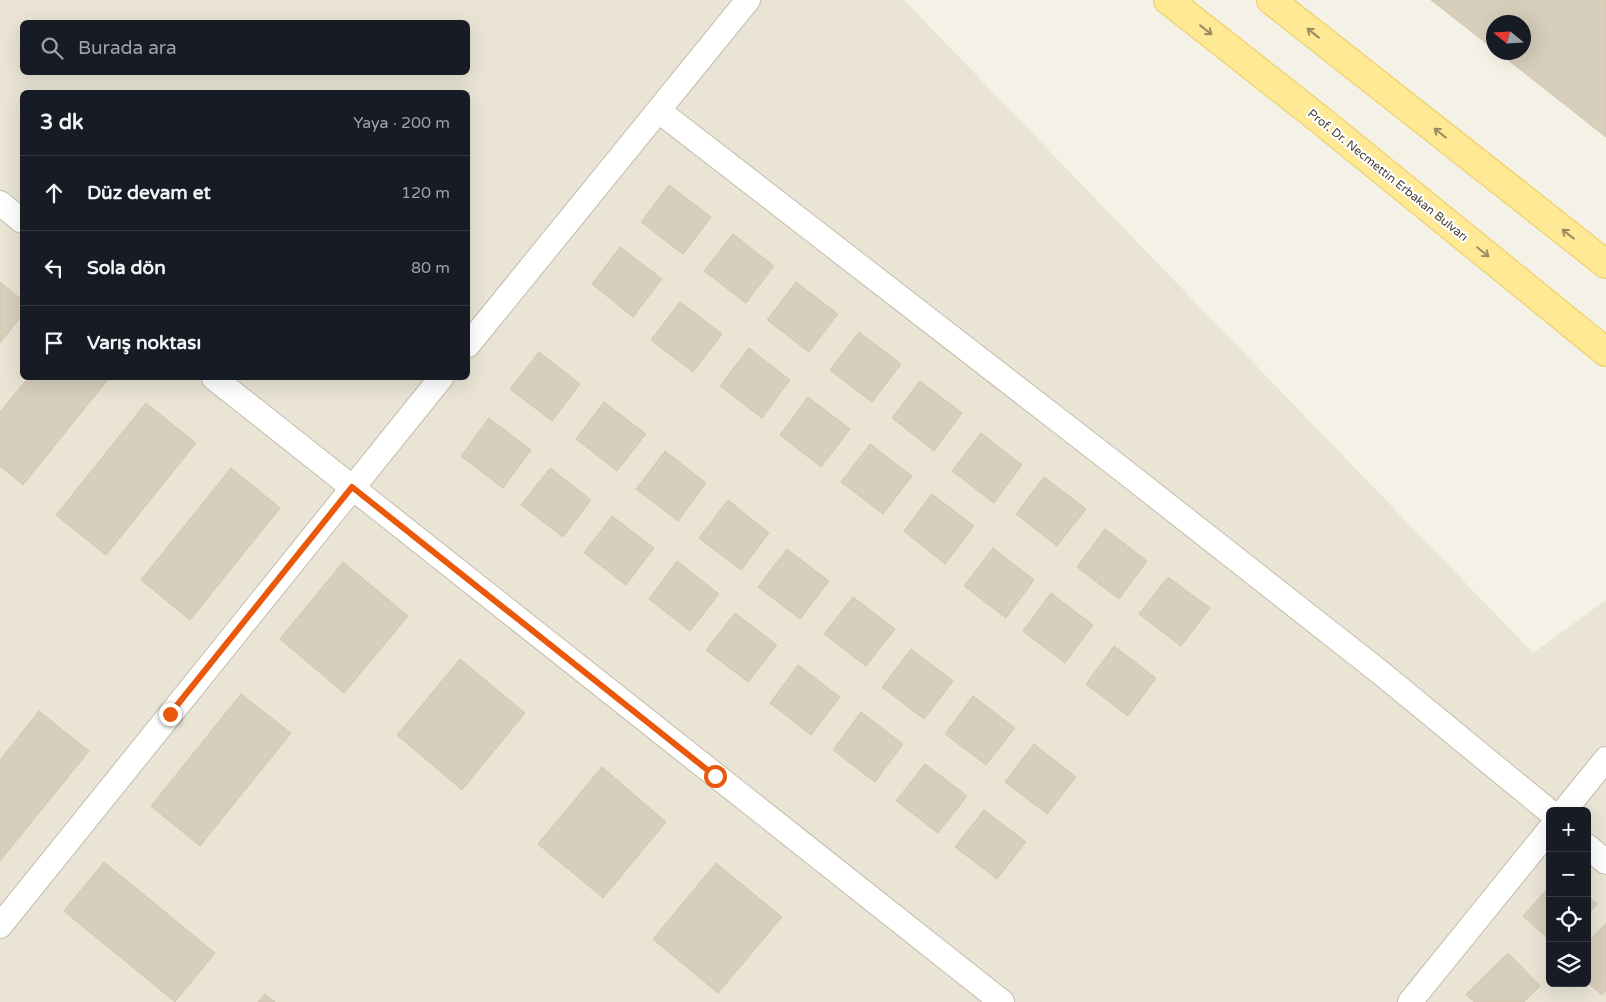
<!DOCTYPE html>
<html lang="tr">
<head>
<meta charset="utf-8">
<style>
	body { margin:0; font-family:"Varela Round",sans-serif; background:#20242c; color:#f1f3f6 }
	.controls { position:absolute; right:15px; bottom:15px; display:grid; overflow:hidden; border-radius:8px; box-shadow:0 5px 20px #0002 }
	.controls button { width:45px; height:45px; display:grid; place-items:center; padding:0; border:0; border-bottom:1px solid #363941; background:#171b24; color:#f1f3f6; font:25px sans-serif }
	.compass { position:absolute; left:1486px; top:15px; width:45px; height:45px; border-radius:50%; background:#171b24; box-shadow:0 5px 20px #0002; rotate:288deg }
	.stop { position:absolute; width:15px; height:15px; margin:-11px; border:4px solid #ea580c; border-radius:50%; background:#fff }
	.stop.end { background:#ea580c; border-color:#fff; box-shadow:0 1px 5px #0008 }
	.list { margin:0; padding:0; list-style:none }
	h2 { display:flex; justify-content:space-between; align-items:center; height:65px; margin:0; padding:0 20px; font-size:21px }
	h2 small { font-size:16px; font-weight:400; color:#9ea1a6 }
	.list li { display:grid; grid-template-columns:32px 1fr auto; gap:15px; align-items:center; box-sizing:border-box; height:75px; padding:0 20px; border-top:1px solid #363941 }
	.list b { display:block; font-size:19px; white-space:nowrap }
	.list em { font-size:16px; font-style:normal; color:#9ea1a6 }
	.icon { flex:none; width:28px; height:28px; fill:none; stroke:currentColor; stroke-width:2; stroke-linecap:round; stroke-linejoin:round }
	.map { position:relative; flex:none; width:1606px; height:1002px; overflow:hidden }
	.search { position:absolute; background:#171b24; box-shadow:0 5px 20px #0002; left:20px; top:20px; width:450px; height:55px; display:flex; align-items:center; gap:12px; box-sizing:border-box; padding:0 18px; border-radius:8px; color:#9ea1a6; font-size:19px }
	.panel { position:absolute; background:#171b24; box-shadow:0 5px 20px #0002; left:20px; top:90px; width:450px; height:290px; border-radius:8px }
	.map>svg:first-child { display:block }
</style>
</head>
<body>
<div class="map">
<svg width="1606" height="1002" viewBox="0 0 1606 1002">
	<rect width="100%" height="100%" fill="#f4f1e6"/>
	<path fill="#e9e4d4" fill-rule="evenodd" d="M 0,0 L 904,0 L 1533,653 L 1606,600 L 1606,1002 L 0,1002 ZM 22,22 L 468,22 L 468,72 L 22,72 ZM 22,92 L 468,92 L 468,378 L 22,378 ZM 1550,811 L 1587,811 L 1587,983 L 1550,983 Z"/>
	<path fill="#d7cebb" stroke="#d2c7ae" d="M 1431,0 L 1606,0 L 1606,137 L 1498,52 L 1524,52 L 1524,22 L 1494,22 L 1494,49 Z
		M 669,185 L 711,217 L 683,254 L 641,222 Z
		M 733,234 L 774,266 L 746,303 L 704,271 Z
		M 620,247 L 662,279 L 633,317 L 592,284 Z
		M 0,282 L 22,300 L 22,315 L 0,343 Z
		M 796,282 L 838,314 L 809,352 L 767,320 Z
		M 680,302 L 722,334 L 693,372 L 651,340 Z
		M 859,332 L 901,364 L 872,402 L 830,370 Z
		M 749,348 L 790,380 L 762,418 L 720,386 Z
		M 539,352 L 580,384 L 552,421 L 510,389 Z
		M 28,378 L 109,378 L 23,485 L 0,466 L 0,412 Z
		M 920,381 L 962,413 L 934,451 L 892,418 Z
		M 808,397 L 850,429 L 821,467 L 780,435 Z
		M 604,402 L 646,434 L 617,471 L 576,439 Z
		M 146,403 L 196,443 L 106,555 L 56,515 Z
		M 489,418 L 531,450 L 503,488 L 461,456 Z
		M 981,433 L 1022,465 L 994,503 L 952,471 Z
		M 870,444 L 912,476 L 883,514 L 841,482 Z
		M 665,451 L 706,483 L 678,521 L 636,489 Z
		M 231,468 L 280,508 L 190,620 L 141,580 Z
		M 550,468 L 591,500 L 563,537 L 521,505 Z
		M 1044,477 L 1086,509 L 1057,546 L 1016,514 Z
		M 932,494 L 974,526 L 945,564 L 904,531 Z
		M 728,500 L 769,533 L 741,570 L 699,538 Z
		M 612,516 L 654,548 L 626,585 L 584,553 Z
		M 1105,529 L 1147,561 L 1119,599 L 1077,567 Z
		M 993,548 L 1034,580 L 1006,618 L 964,586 Z
		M 787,549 L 829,581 L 800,619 L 758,587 Z
		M 677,561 L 719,594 L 690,631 L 649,599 Z
		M 343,562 L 408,616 L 344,693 L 280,639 Z
		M 1168,577 L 1210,608 L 1181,646 L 1139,614 Z
		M 1051,593 L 1093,625 L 1065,663 L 1023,631 Z
		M 853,597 L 895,629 L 866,666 L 824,634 Z
		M 735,613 L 777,645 L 748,682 L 706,650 Z
		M 1114,646 L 1156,678 L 1128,716 L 1086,684 Z
		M 911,649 L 953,681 L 924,719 L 882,687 Z
		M 460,659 L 525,713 L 462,790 L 397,735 Z
		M 798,665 L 840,697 L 811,735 L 770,703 Z
		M 241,694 L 291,733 L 200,846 L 151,806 Z
		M 973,696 L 1015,728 L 986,765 L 945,734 Z
		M 39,711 L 89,751 L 0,861 L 0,760 Z
		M 861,712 L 903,744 L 875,782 L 833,750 Z
		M 1034,744 L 1076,777 L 1047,814 L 1005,782 Z
		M 925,764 L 967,796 L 938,833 L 896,801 Z
		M 602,767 L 666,822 L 603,898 L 538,844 Z
		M 984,810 L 1026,842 L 997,879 L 955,847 Z
		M 104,862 L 215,953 L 175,1002 L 64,911 Z
		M 716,863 L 782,917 L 718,993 L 653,939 Z
		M 1550,886 L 1550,940 L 1523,916 Z
		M 1587,895 L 1597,904 L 1587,915 Z
		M 1606,923 L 1606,991 L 1602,995 L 1587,982 L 1587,943 Z
		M 1508,953 L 1540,986 L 1524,1002 L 1474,1002 L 1466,994 Z
		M 265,994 L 275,1002 L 258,1002 Z"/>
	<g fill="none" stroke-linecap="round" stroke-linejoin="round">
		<g stroke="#c3bdab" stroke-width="26">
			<path id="minor" d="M 659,111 L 1124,471 L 1381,673 L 1550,812
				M 0,203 L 22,221
				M 468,345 L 748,0
				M 214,378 L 1002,1002
				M 1564,811 L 1606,759
				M 1587,846 L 1606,862
				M 0,926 L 441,378
				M 1410,1002 L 1550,829"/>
		</g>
		<g stroke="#ebcc5e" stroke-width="30">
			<path id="primary" d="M 1168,0 L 1318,118 L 1606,352
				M 1271,0 L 1606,264"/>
		</g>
		<use href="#minor" stroke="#fff" stroke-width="24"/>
		<use href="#primary" stroke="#ffe995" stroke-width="28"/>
	</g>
	<defs><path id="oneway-shaft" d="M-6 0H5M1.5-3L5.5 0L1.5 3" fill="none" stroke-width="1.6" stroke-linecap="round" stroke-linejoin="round" transform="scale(1.25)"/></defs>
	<g stroke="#9a8d60">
		<use href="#oneway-shaft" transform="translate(1206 30) rotate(38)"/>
		<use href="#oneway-shaft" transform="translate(1313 33) rotate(-142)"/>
		<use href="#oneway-shaft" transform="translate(1440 133) rotate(-142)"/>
		<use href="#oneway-shaft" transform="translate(1568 234) rotate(-142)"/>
		<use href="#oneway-shaft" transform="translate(1483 252) rotate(39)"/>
	</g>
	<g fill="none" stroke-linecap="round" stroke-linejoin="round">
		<path stroke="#ea580c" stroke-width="6" d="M 170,714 L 352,487 L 715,776"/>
	</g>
	<g text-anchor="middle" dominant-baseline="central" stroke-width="4.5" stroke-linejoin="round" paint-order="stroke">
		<g font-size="12" fill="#484235" stroke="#fff">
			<text transform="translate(1388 175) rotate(39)">Prof. Dr. Necmettin Erbakan Bulvarı</text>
		</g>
	</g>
</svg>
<div class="controls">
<button>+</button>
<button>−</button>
<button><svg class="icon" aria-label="locate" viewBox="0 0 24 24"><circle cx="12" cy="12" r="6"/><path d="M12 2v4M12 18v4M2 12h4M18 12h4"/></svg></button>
<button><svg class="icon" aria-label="layers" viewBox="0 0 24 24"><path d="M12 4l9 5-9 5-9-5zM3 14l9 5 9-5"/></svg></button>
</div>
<svg class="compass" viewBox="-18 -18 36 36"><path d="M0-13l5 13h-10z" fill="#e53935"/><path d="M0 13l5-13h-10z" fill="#9ea1a6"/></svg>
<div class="stop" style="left:715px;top:776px"></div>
<div class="stop end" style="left:170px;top:714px"></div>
<div class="search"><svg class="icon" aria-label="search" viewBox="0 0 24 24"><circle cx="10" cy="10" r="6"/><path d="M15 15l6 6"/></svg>Burada ara</div>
<section class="panel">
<h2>3 dk<small>Yaya · 200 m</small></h2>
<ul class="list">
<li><svg class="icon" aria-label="ahead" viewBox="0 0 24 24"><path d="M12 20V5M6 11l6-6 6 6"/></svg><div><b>Düz devam et</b></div><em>120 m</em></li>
<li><svg class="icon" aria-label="left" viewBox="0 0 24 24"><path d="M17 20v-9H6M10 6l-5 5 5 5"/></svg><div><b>Sola dön</b></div><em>80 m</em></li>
<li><svg class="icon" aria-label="arrive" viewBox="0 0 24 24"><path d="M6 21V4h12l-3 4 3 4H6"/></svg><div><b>Varış noktası</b></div></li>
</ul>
</section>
</div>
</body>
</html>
